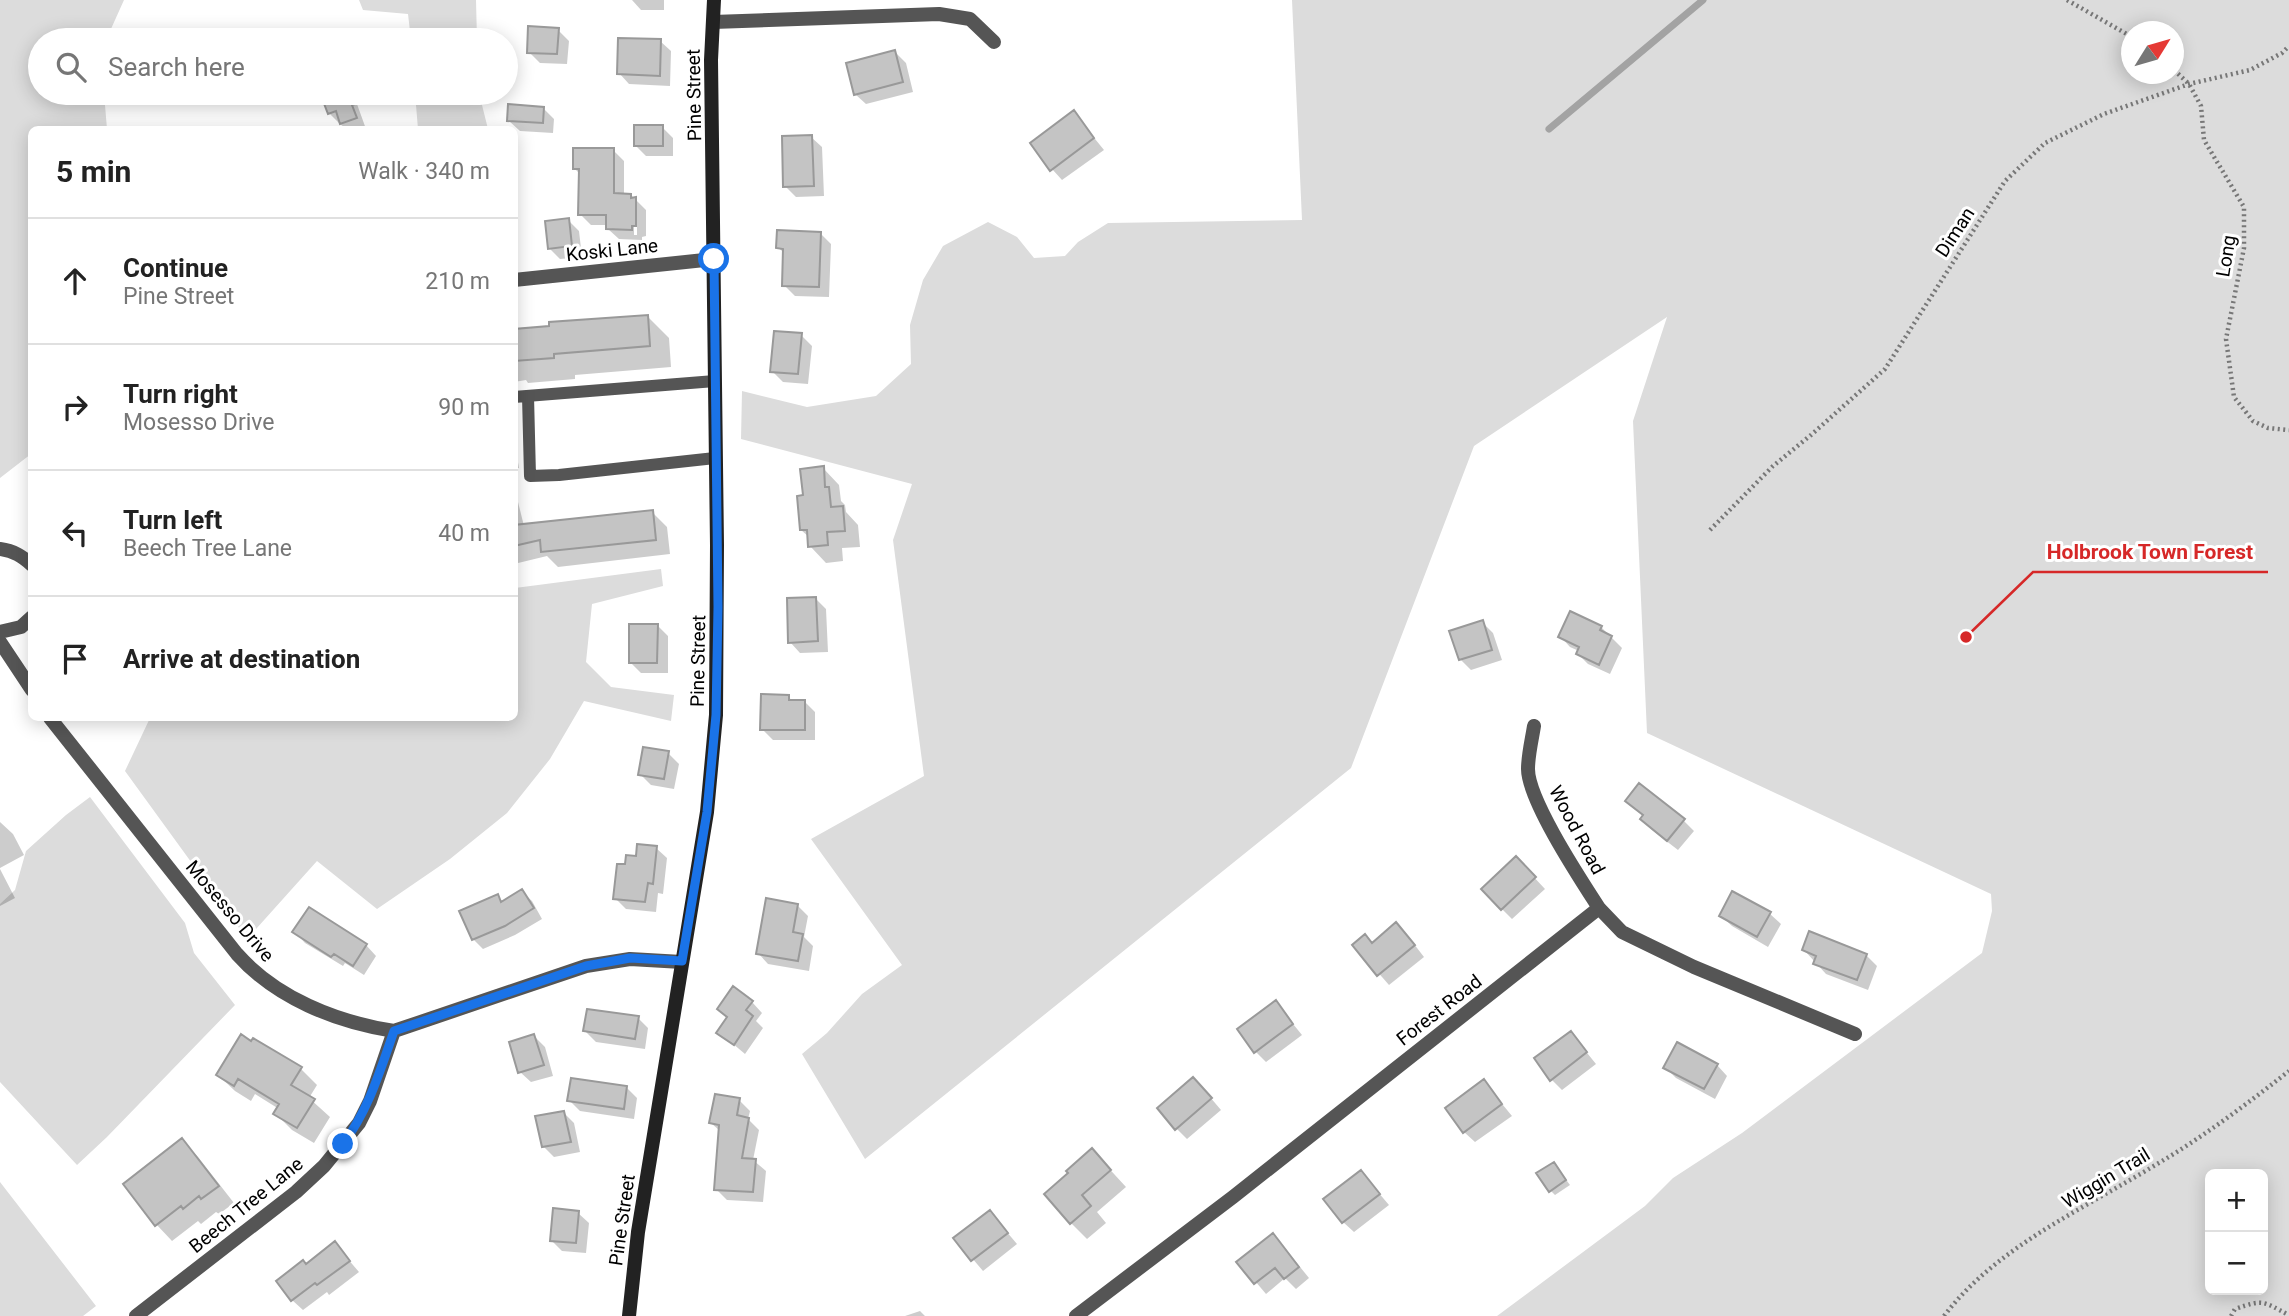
<!DOCTYPE html>
<html lang="en">
<head>
<meta charset="utf-8">
<style>
	body { margin:0; font-family:Roboto,sans-serif; background:#f6f6f6; color:#222 }
	.controls { position:absolute; right:21px; bottom:21px; display:grid; overflow:hidden; border-radius:10px; box-shadow:0 4px 18px #0003 }
	.controls button { width:63px; height:63px; display:grid; place-items:center; padding:0; border:0; border-bottom:2px solid #e0e0e0; background:#fff; color:#222; font:35px sans-serif }
	.compass { position:absolute; left:2121px; top:21px; width:63px; height:63px; border-radius:50%; background:#fff; box-shadow:0 4px 18px #0003; rotate:53deg }
	.stop { position:absolute; width:21px; height:21px; margin:-16px; border:5px solid #1a73e8; border-radius:50%; background:#fff }
	.stop.end { background:#1a73e8; border-color:#fff; box-shadow:0 2px 7px #0008 }
	.list { margin:0; padding:0; list-style:none }
	h2 { display:flex; justify-content:space-between; align-items:center; height:91px; margin:0; padding:0 28px; font-size:30px }
	h2 small { font-size:23px; font-weight:400; color:#767676 }
	.list li { display:grid; grid-template-columns:46px 1fr auto; gap:21px; align-items:center; box-sizing:border-box; height:126px; padding:0 28px; border-top:2px solid #e0e0e0 }
	.list b { display:block; font-size:26px; white-space:nowrap }
	.list p { margin:0; font-size:23px; white-space:nowrap; color:#767676 }
	.list em { font-size:23px; font-style:normal; color:#767676 }
	.icon { flex:none; width:38px; height:38px; fill:none; stroke:currentColor; stroke-width:2; stroke-linecap:round; stroke-linejoin:round }
	.map { position:relative; flex:none; width:2289px; height:1316px; overflow:hidden }
	.search { position:absolute; background:#fff; box-shadow:0 4px 18px #0003; left:28px; top:28px; width:490px; height:77px; display:flex; align-items:center; gap:18px; box-sizing:border-box; padding:0 24px; border-radius:38px; color:#767676; font-size:26px }
	.panel { position:absolute; background:#fff; box-shadow:0 4px 18px #0003; left:28px; top:126px; width:490px; height:595px; border-radius:10px }
	.map>svg:first-child { display:block }
</style>
</head>
<body>
<div class="map">
<svg width="2289" height="1316" viewBox="0 0 2289 1316">
	<rect width="100%" height="100%" fill="#fff"/>
	<path fill="#dcdcdc" fill-rule="evenodd" d="M 0,0 L 124,0 L 106,40 L 40,40 L 40,93 L 104,93 L 107,129 L 32,130 L 31,454 L 0,478 Z
		M 359,0 L 476,0 L 477,40 L 411,40 L 408,14 L 363,10 Z
		M 1292,0 L 2289,0 L 2289,1316 L 1497,1316 L 1645,1206 L 1673,1178 L 1742,1133 L 1982,953 L 1992,911 L 1991,894 L 1647,733 L 1633,421 L 1667,317 L 1474,446 L 1351,768 L 865,1159 L 802,1054 L 827,1033 L 862,994 L 902,965 L 811,839 L 924,776 L 893,540 L 912,484 L 741,439 L 742,391 L 807,407 L 876,396 L 911,364 L 910,325 L 923,280 L 943,246 L 988,222 L 1017,237 L 1034,258 L 1065,256 L 1078,242 L 1108,223 L 1302,220 ZM 2132,32 L 2174,32 L 2174,74 L 2132,74 ZM 2263,1174 L 2263,1290 L 2210,1290 L 2210,1174 Z
		M 415,93 L 479,93 L 488,129 L 418,129 Z
		M 661,569 L 663,586 L 592,604 L 586,662 L 611,687 L 674,695 L 671,721 L 584,701 L 550,759 L 507,813 L 450,859 L 377,909 L 317,861 L 247,939 L 125,771 L 150,718 L 514,718 L 515,588 Z
		M 90,797 L 185,923 L 194,953 L 235,1005 L 107,1137 L 77,1165 L 0,1082 L 0,904 L 15,890 L 26,851 L 66,815 Z
		M 0,1182 L 96,1306 L 83,1316 L 0,1316 Z"/>
	<path fill="#0003" fill-rule="evenodd" d="M 632,0 L 664,0 L 664,10 L 641,10 Z
		M 558,30 L 569,41 L 567,64 L 540,63 L 529,52 Z
		M 660,41 L 671,51 L 670,86 L 629,84 L 619,73 Z
		M 895,52 L 906,63 L 913,92 L 866,104 L 855,94 Z
		M 322,93 L 353,93 L 366,129 L 348,130 L 340,124 L 329,113 Z
		M 543,108 L 554,119 L 553,133 L 520,131 L 509,121 Z
		M 1074,113 L 1104,150 L 1062,180 L 1052,169 Z
		M 662,127 L 673,138 L 673,156 L 646,156 L 635,145 Z
		M 811,137 L 822,147 L 824,196 L 796,197 L 785,186 Z
		M 613,150 L 624,161 L 624,195 L 631,195 L 646,210 L 646,236 L 642,237 L 642,240 L 619,239 L 608,229 L 608,225 L 591,225 L 580,214 L 580,174 L 574,168 ZM 634,204 L 637,204 L 637,235 L 634,235 Z
		M 568,220 L 579,231 L 582,257 L 560,259 L 549,248 Z
		M 820,233 L 831,244 L 829,297 L 795,296 L 784,285 L 785,254 L 778,247 Z
		M 647,316 L 669,338 L 671,367 L 575,375 L 575,379 L 528,383 L 526,380 L 514,382 L 514,331 Z
		M 801,335 L 812,346 L 808,384 L 783,382 L 772,371 Z
		M 514,439 L 519,468 L 514,468 Z
		M 823,468 L 839,485 L 841,501 L 845,505 L 846,512 L 858,525 L 860,547 L 842,548 L 843,561 L 826,563 L 810,546 L 809,537 L 801,530 L 805,496 Z
		M 514,486 L 524,526 L 652,512 L 667,527 L 670,554 L 558,567 L 547,556 L 514,564 Z
		M 816,599 L 826,609 L 828,652 L 800,653 L 790,642 Z
		M 1482,622 L 1493,633 L 1502,660 L 1471,670 L 1460,659 Z
		M 658,626 L 668,636 L 668,673 L 641,673 L 630,662 Z
		M 1601,627 L 1622,648 L 1610,674 L 1588,664 L 1578,654 L 1579,651 L 1570,647 L 1560,636 Z
		M 788,697 L 793,701 L 805,702 L 815,712 L 815,740 L 773,740 L 762,729 Z
		M 668,753 L 679,764 L 674,789 L 651,785 L 640,774 Z
		M 1627,801 L 1683,820 L 1694,831 L 1678,850 L 1652,830 L 1642,819 L 1644,816 Z
		M 0,822 L 13,834 L 24,855 L 0,868 Z
		M 656,848 L 667,858 L 663,894 L 658,893 L 656,912 L 626,909 L 615,898 L 637,858 Z
		M 1516,858 L 1545,889 L 1512,919 L 1502,909 Z
		M 0,869 L 15,898 L 0,906 Z
		M 522,892 L 532,901 L 542,919 L 515,935 L 483,949 L 473,939 L 497,896 L 503,903 Z
		M 1733,893 L 1770,914 L 1781,924 L 1768,947 L 1732,926 L 1721,916 Z
		M 797,905 L 808,916 L 804,937 L 813,946 L 809,971 L 768,964 L 758,953 Z
		M 295,932 L 366,945 L 376,956 L 364,975 L 345,963 L 343,966 L 305,943 Z
		M 1407,935 L 1424,957 L 1389,985 L 1354,945 L 1373,945 Z
		M 1804,950 L 1866,955 L 1877,966 L 1868,990 L 1826,974 Z
		M 752,1002 L 762,1013 L 756,1021 L 763,1028 L 745,1054 L 719,1032 Z
		M 1276,1003 L 1302,1035 L 1266,1062 L 1255,1051 Z
		M 638,1018 L 648,1028 L 645,1049 L 596,1042 L 585,1031 Z
		M 1571,1033 L 1596,1064 L 1562,1090 L 1551,1079 Z
		M 534,1036 L 545,1047 L 553,1076 L 531,1082 L 520,1072 Z
		M 1717,1065 L 1727,1076 L 1715,1099 L 1676,1078 L 1666,1068 Z
		M 301,1069 L 317,1085 L 309,1098 L 330,1117 L 314,1143 L 292,1130 L 276,1114 L 279,1109 L 255,1094 L 251,1101 L 235,1091 L 218,1075 Z
		M 1484,1082 L 1512,1116 L 1475,1142 L 1464,1132 Z
		M 626,1087 L 637,1098 L 634,1119 L 580,1111 L 569,1100 Z
		M 1204,1090 L 1221,1110 L 1187,1139 L 1176,1128 Z
		M 739,1100 L 750,1111 L 748,1119 L 759,1130 L 753,1160 L 766,1171 L 763,1202 L 727,1200 L 716,1189 L 720,1131 L 711,1123 Z
		M 564,1113 L 574,1123 L 580,1152 L 554,1157 L 543,1146 Z
		M 182,1141 L 198,1157 L 234,1203 L 219,1214 L 216,1212 L 201,1224 L 198,1221 L 172,1241 L 156,1224 Z
		M 1092,1150 L 1126,1187 L 1097,1212 L 1106,1223 L 1087,1239 L 1071,1223 Z
		M 1558,1169 L 1570,1185 L 1555,1195 L 1550,1190 Z
		M 1361,1172 L 1389,1205 L 1354,1232 L 1343,1222 Z
		M 990,1212 L 1017,1244 L 983,1271 L 955,1238 Z
		M 578,1213 L 589,1223 L 586,1253 L 562,1251 L 551,1240 Z
		M 335,1244 L 359,1272 L 329,1295 L 327,1292 L 303,1310 L 292,1300 L 306,1266 Z
		M 1283,1246 L 1309,1278 L 1296,1289 L 1285,1278 L 1266,1294 L 1239,1262 Z
		M 920,1311 L 925,1316 L 905,1316 Z"/>
	<g fill="none" stroke-linecap="round" stroke-linejoin="round">
		<path stroke="#a3a3a3" stroke-width="7" d="M 1549,129 L 1703,0"/>
	</g>
	<path fill="#c4c4c4" stroke="#999" stroke-width="2" d="M 528,26 L 559,28 L 557,54 L 527,53 Z
		M 618,38 L 661,39 L 660,76 L 617,74 Z
		M 895,50 L 903,82 L 854,95 L 846,63 Z
		M 320,93 L 380,93 L 381,95 L 352,105 L 357,118 L 340,124 L 336,111 L 328,114 Z
		M 508,104 L 544,107 L 543,123 L 507,121 Z
		M 1074,110 L 1094,138 L 1050,171 L 1030,143 Z
		M 634,125 L 663,125 L 663,146 L 634,146 Z
		M 812,135 L 814,186 L 783,187 L 782,136 Z
		M 573,148 L 614,148 L 614,193 L 631,194 L 631,198 L 636,197 L 636,226 L 632,226 L 632,230 L 606,229 L 606,215 L 578,215 L 579,169 L 573,169 Z
		M 569,218 L 572,246 L 548,249 L 545,221 Z
		M 777,230 L 821,232 L 819,287 L 782,286 L 783,249 L 776,248 Z
		M 648,315 L 650,346 L 554,354 L 554,358 L 514,361 L 514,329 L 549,326 L 549,322 Z
		M 774,331 L 802,333 L 798,374 L 770,372 Z
		M 824,466 L 825,487 L 829,487 L 831,507 L 843,506 L 845,531 L 827,532 L 828,545 L 808,547 L 807,530 L 800,530 L 797,496 L 803,495 L 800,469 Z
		M 653,510 L 656,540 L 541,552 L 540,540 L 514,546 L 514,525 Z
		M 816,597 L 818,641 L 788,643 L 787,598 Z
		M 1570,611 L 1602,626 L 1600,630 L 1612,636 L 1599,665 L 1576,654 L 1579,647 L 1558,637 Z
		M 1483,620 L 1492,650 L 1459,660 L 1449,631 Z
		M 629,624 L 658,624 L 657,663 L 629,663 Z
		M 761,694 L 789,695 L 789,700 L 805,700 L 805,730 L 760,730 Z
		M 643,747 L 669,751 L 664,779 L 638,775 Z
		M 1639,783 L 1685,819 L 1667,841 L 1640,819 L 1643,815 L 1625,801 Z
		M 637,844 L 657,846 L 653,884 L 648,883 L 645,902 L 613,899 L 617,864 L 625,864 L 626,855 L 636,856 Z
		M 1516,856 L 1536,877 L 1501,910 L 1481,889 Z
		M 522,889 L 534,908 L 505,926 L 472,940 L 459,911 L 498,894 L 501,902 Z
		M 1732,891 L 1771,912 L 1757,937 L 1719,916 Z
		M 766,898 L 798,904 L 793,932 L 803,934 L 798,961 L 756,954 Z
		M 309,907 L 367,944 L 353,966 L 334,954 L 331,957 L 292,932 Z
		M 1396,922 L 1415,945 L 1377,976 L 1352,945 L 1365,934 L 1372,943 Z
		M 1809,931 L 1867,954 L 1857,980 L 1813,964 L 1816,956 L 1802,950 Z
		M 733,986 L 753,1001 L 746,1010 L 753,1016 L 734,1045 L 716,1033 L 727,1017 L 717,1009 Z
		M 1276,1000 L 1293,1024 L 1254,1053 L 1237,1029 Z
		M 587,1009 L 639,1016 L 635,1039 L 583,1031 Z
		M 1571,1031 L 1587,1052 L 1550,1081 L 1534,1058 Z
		M 241,1034 L 251,1041 L 253,1038 L 302,1067 L 291,1085 L 315,1099 L 297,1128 L 273,1114 L 279,1104 L 238,1079 L 234,1086 L 216,1075 Z
		M 534,1034 L 544,1065 L 518,1073 L 509,1042 Z
		M 1677,1042 L 1718,1064 L 1704,1089 L 1663,1068 Z
		M 1193,1077 L 1212,1098 L 1175,1130 L 1157,1108 Z
		M 571,1078 L 627,1086 L 624,1109 L 567,1101 Z
		M 1484,1079 L 1502,1104 L 1463,1133 L 1445,1108 Z
		M 715,1094 L 740,1098 L 737,1115 L 749,1118 L 742,1158 L 756,1159 L 753,1192 L 714,1190 L 719,1125 L 709,1123 Z
		M 564,1111 L 571,1142 L 542,1147 L 535,1116 Z
		M 182,1138 L 219,1186 L 201,1199 L 199,1196 L 183,1209 L 181,1206 L 155,1226 L 123,1184 Z
		M 1092,1148 L 1111,1170 L 1082,1195 L 1091,1206 L 1070,1224 L 1044,1194 L 1068,1173 L 1066,1171 Z
		M 1554,1162 L 1566,1180 L 1549,1192 L 1536,1173 Z
		M 1361,1170 L 1380,1194 L 1342,1223 L 1323,1199 Z
		M 553,1208 L 579,1211 L 576,1243 L 550,1241 Z
		M 990,1210 L 1008,1233 L 971,1261 L 953,1238 Z
		M 1273,1233 L 1299,1267 L 1284,1279 L 1275,1268 L 1254,1284 L 1236,1262 Z
		M 335,1241 L 350,1261 L 317,1285 L 315,1283 L 291,1301 L 276,1281 L 303,1260 L 306,1264 Z"/>
	<g fill="none" stroke-linecap="round" stroke-linejoin="round">
		<path stroke="#777" stroke-width="4.5" stroke-dasharray="2 3.5" stroke-linecap="butt" d="M 2067,0 L 2132,37
			M 2174,70 L 2189,84 L 2201,106 L 2204,140 L 2244,207 L 2244,248 L 2226,339 L 2234,397 L 2253,421 L 2268,428 L 2289,430
			M 1710,530 L 1773,466 L 1811,435 L 1885,369 L 2005,181 L 2045,143 L 2104,114 L 2189,84 L 2250,70 L 2282,53 L 2289,46
			M 1944,1316 C 1997,1246 2084,1209 2157,1164 C 2203,1137 2247,1104 2289,1071
			M 2231,1316 L 2235,1309 C 2264,1299 2262,1301 2289,1315"/>
		<path stroke="#555" stroke-width="12" d="M 528,396 L 530,476 L 559,475 L 715,458
			M 514,397 L 715,381"/>
		<path stroke="#555" stroke-width="14" d="M 713,22 L 939,14 L 970,19 L 994,42
			M 514,280 L 714,259
			M 0,549 C 14,551 22,556 32,565
			M 0,632 L 21,627 L 32,617
			M 0,642 L 32,690
			M 50,718 L 237,954 C 276,998 336,1022 394,1031 L 586,966 L 630,959 L 682,962
			M 1534,726 C 1532,739 1528,755 1528,769 C 1528,800 1581,880 1599,908
			M 136,1316 L 296,1192 L 324,1166 L 359,1123 L 370,1101 L 394,1031
			M 1076,1316 L 1233,1197 L 1599,908 L 1622,932 L 1694,967 L 1855,1034"/>
		<path stroke="#222" stroke-width="14" d="M 629,1316 L 638,1232 L 707,812 L 716,715 L 717,545 L 711,60 L 714,0"/>
	</g>
	<g fill="none" stroke-linecap="round" stroke-linejoin="round">
		<path stroke="#1a73e8" stroke-width="9" d="M 343,1144 C 369,1109 380,1071 394,1031 L 586,966 L 630,958 L 682,961 L 707,812 L 716,715 L 718,607 L 714,259"/>
	</g>
	<g text-anchor="middle" dominant-baseline="central" stroke-width="6" stroke-linejoin="round" paint-order="stroke">
		<g font-size="19" fill="#000" stroke="#fff">
			<text transform="translate(694 95) rotate(-91)">Pine Street</text>
			<text transform="translate(1955 232) rotate(-57)">Diman</text>
			<text transform="translate(612 250) rotate(-6)">Koski Lane</text>
			<text transform="translate(2226 256) rotate(-81)">Long</text>
			<text transform="translate(698 661) rotate(-89)">Pine Street</text>
			<text transform="translate(1577 830) rotate(62)">Wood Road</text>
			<text transform="translate(230 911) rotate(50)">Mosesso Drive</text>
			<text transform="translate(1439 1010) rotate(-38)">Forest Road</text>
			<text transform="translate(2106 1178) rotate(-31)">Wiggin Trail</text>
			<text transform="translate(246 1205) rotate(-39)">Beech Tree Lane</text>
			<text transform="translate(622 1220) rotate(-82)">Pine Street</text>
		</g>
	</g>
	<path fill="none" stroke="#d62828" stroke-width="2.5" d="M1966 637L2033 572H2268"/>
	<circle fill="#d62828" stroke="#fff" stroke-width="2.5" cx="1966" cy="637" r="7"/>
	<g font-size="21" text-anchor="middle" font-weight="bold" fill="#d62828" stroke="#fff" stroke-width="6" stroke-linejoin="round" paint-order="stroke">
		<text x="2150" y="559">Holbrook Town Forest</text>
	</g>
</svg>
<div class="controls">
<button>+</button>
<button>−</button>
</div>
<svg class="compass" viewBox="-18 -18 36 36"><path d="M0-13l5 13h-10z" fill="#e53935"/><path d="M0 13l5-13h-10z" fill="#767676"/></svg>
<div class="stop" style="left:714px;top:259px"></div>
<div class="stop end" style="left:343px;top:1144px"></div>
<div class="search"><svg class="icon" aria-label="search" viewBox="0 0 24 24"><circle cx="10" cy="10" r="6"/><path d="M15 15l6 6"/></svg>Search here</div>
<section class="panel">
<h2>5 min<small>Walk · 340 m</small></h2>
<ul class="list">
<li><svg class="icon" aria-label="ahead" viewBox="0 0 24 24"><path d="M12 20V5M6 11l6-6 6 6"/></svg><div><b>Continue</b><p>Pine Street</p></div><em>210 m</em></li>
<li><svg class="icon" aria-label="right" viewBox="0 0 24 24"><path d="M7 20v-9h11M14 6l5 5-5 5"/></svg><div><b>Turn right</b><p>Mosesso Drive</p></div><em>90 m</em></li>
<li><svg class="icon" aria-label="left" viewBox="0 0 24 24"><path d="M17 20v-9H6M10 6l-5 5 5 5"/></svg><div><b>Turn left</b><p>Beech Tree Lane</p></div><em>40 m</em></li>
<li><svg class="icon" aria-label="arrive" viewBox="0 0 24 24"><path d="M6 21V4h12l-3 4 3 4H6"/></svg><div><b>Arrive at destination</b></div></li>
</ul>
</section>
</div>
</body>
</html>
